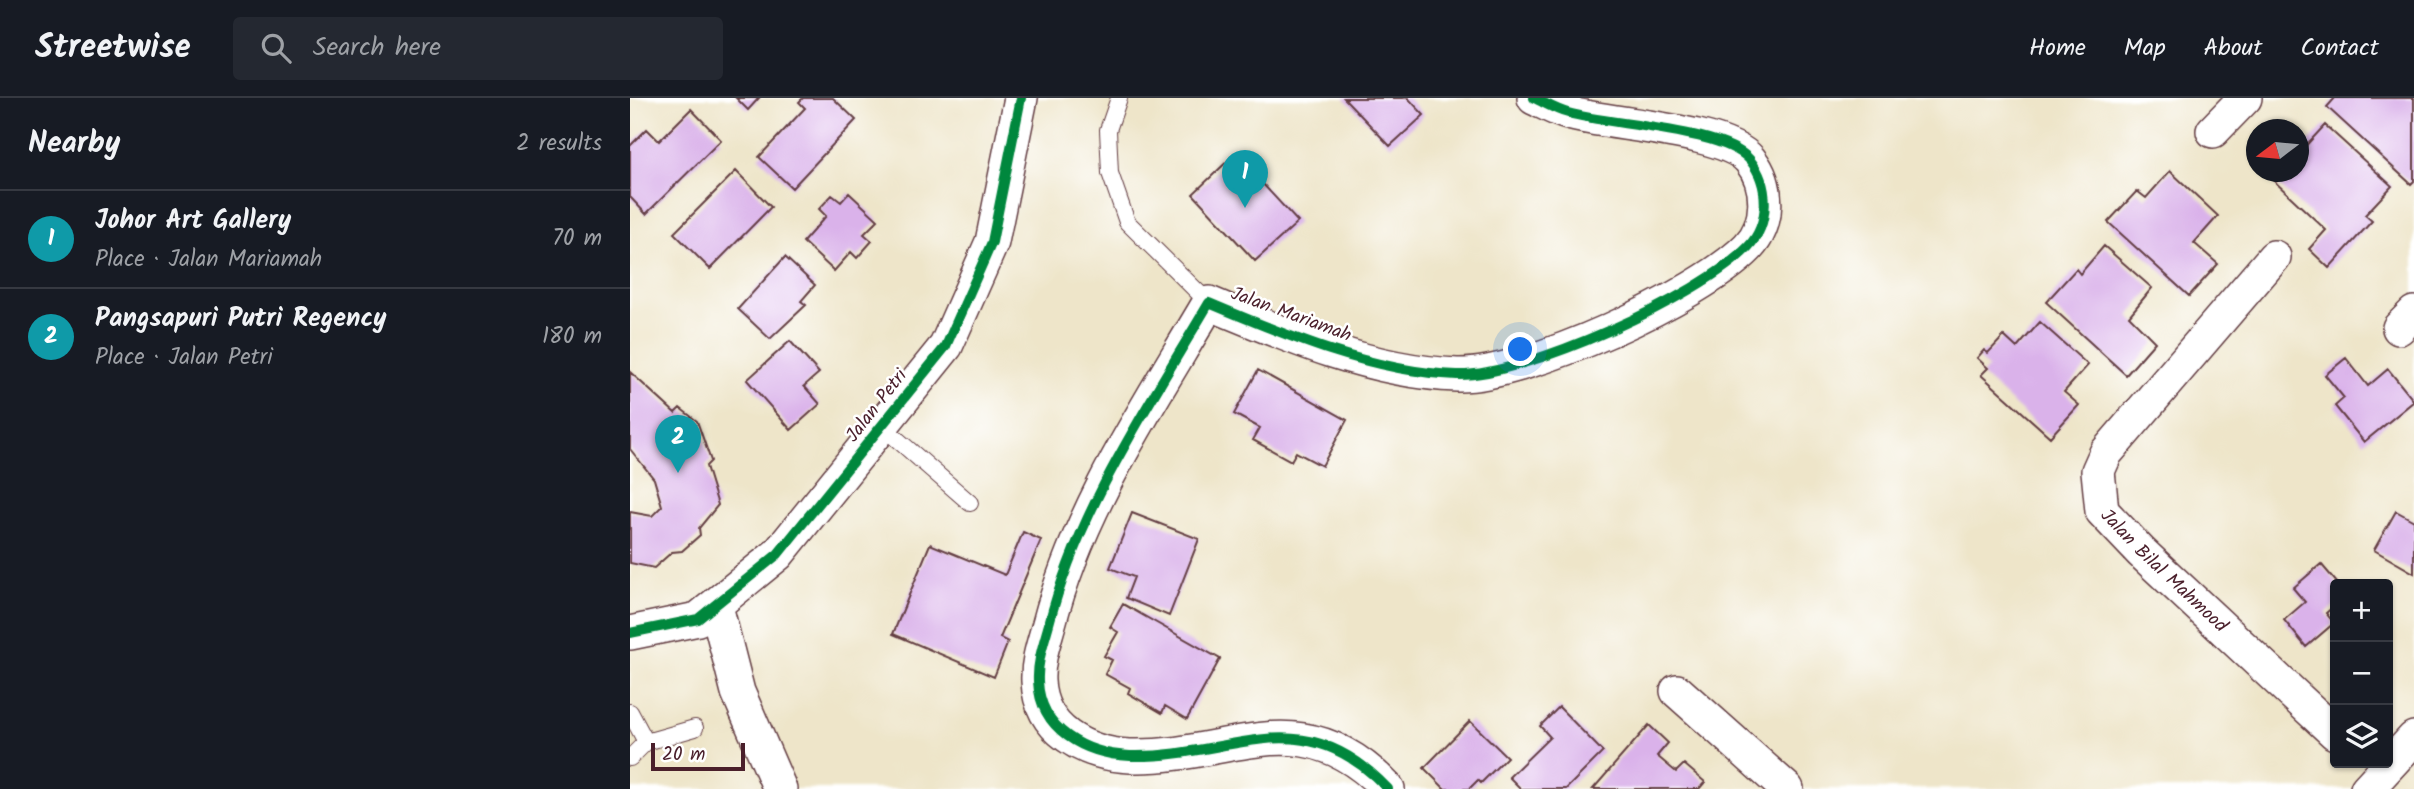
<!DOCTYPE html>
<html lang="en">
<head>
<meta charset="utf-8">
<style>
	body { margin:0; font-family:Kalam,sans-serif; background:#242831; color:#f1f3f6 }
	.controls { position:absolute; right:21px; bottom:21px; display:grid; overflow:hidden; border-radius:7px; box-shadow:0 2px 5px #0004 }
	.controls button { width:63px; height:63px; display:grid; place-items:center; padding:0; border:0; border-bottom:2px solid #363941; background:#171b24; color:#f1f3f6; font:35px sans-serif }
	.compass { position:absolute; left:1616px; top:21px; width:63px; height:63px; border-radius:50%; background:#171b24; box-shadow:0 2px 5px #0004; rotate:254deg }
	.scale { position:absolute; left:21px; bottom:18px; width:94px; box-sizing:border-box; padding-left:7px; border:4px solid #4a1f2b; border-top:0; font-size:19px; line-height:24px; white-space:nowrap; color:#4a1f2b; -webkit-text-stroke:5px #fff; paint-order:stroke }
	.you { position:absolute; left:891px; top:252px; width:24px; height:24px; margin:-18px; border:5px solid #fff; border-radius:50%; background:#1a73e8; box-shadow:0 0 0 10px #1a73e833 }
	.badge { display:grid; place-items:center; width:46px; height:46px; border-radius:50%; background:#d690ce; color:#fff; font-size:23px; font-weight:700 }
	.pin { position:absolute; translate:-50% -58px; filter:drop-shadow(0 2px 4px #0008) }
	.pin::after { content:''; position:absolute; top:37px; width:24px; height:21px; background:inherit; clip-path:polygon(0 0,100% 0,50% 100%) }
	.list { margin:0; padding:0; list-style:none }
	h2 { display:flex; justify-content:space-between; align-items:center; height:91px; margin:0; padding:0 28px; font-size:30px }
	h2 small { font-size:23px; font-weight:400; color:#9ea1a6 }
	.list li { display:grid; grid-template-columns:46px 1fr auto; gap:21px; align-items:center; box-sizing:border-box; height:98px; padding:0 28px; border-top:2px solid #363941 }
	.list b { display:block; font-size:26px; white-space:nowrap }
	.list p { margin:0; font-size:23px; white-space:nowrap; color:#9ea1a6 }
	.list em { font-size:23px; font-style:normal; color:#9ea1a6 }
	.icon { flex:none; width:38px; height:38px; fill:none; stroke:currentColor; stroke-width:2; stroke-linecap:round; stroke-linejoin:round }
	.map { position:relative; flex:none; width:1784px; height:691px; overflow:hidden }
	header { display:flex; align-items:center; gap:42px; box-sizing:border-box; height:98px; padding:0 35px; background:#171b24; border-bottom:2px solid #363941 }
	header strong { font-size:33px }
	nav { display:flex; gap:38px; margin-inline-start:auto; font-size:24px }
	.search { width:490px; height:63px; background:#242831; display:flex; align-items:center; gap:18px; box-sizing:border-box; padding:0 24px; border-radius:7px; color:#9ea1a6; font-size:26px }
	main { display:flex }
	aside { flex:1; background:#171b24 }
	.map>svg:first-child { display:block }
</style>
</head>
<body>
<header>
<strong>Streetwise</strong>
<div class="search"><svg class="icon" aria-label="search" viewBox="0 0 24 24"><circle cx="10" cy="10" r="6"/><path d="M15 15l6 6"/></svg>Search here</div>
<nav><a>Home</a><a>Map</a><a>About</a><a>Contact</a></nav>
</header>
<main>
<aside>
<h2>Nearby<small>2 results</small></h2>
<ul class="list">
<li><span class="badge" style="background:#0f9aa8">1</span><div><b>Johor Art Gallery</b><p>Place · Jalan Mariamah</p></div><em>70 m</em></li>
<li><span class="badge" style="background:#0f9aa8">2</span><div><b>Pangsapuri Putri Regency</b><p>Place · Jalan Petri</p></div><em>180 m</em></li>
</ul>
</aside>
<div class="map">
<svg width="1784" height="691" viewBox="0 0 1784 691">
	<rect width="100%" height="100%" fill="#fff"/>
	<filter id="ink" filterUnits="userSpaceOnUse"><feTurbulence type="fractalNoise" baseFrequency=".0143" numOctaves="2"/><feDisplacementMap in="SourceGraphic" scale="14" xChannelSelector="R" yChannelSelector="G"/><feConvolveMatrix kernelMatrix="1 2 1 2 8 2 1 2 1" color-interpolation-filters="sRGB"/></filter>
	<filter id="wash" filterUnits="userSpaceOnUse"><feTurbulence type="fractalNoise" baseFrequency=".00686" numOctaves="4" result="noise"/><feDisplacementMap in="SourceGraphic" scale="28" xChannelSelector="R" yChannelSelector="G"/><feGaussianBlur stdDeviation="1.57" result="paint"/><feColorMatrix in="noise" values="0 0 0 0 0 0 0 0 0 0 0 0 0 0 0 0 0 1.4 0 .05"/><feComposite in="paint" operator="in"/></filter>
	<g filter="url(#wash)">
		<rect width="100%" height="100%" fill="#eee5c9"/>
		<g id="blocks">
			<path fill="#dab2ea" d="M 106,0 L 129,0 L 118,12 Z
				M 173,0 L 203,0 L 226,22 L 162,90 L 129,59 L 175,10 L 169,4 Z
				M 714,0 L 778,0 L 794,17 L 760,48 Z
				M 1705,0 L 1784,0 L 1784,83 L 1781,86 L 1697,9 Z
				M 61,11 L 91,42 L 16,116 L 0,99 L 0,48 L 17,31 L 29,43 Z
				M 1695,27 L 1762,88 L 1735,117 L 1742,123 L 1699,170 L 1679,151 L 1696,132 L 1644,83 L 1653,74 L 1668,74 L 1668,56 Z
				M 605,56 L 668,124 L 625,163 L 563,96 Z
				M 106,73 L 141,109 L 80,171 L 44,135 Z
				M 1540,73 L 1588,118 L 1564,145 L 1588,166 L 1559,198 L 1478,124 L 1507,93 L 1516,100 Z
				M 219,95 L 248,122 L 234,136 L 242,143 L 227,160 L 221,154 L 204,173 L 173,144 L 196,118 L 189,111 L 202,97 L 211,104 Z
				M 1474,148 L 1522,190 L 1499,218 L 1525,244 L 1496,277 L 1416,204 L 1446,171 L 1450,176 Z
				M 155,159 L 185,187 L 171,203 L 176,207 L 140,241 L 108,211 Z
				M 1410,224 L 1458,267 L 1434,294 L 1449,307 L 1420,339 L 1351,277 L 1358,270 L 1347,260 L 1354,252 L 1358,255 L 1374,238 L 1387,250 Z
				M 160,243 L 189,275 L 174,288 L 190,306 L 161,332 L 117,282 Z
				M 1716,260 L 1738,288 L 1758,271 L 1784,303 L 1734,344 L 1705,308 L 1714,300 L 1695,277 Z
				M 628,272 L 717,322 L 692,368 L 666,354 L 661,363 L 623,342 L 630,330 L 604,316 Z
				M 0,274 L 45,315 L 50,310 L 67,323 L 81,363 L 76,368 L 88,407 L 69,430 L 70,437 L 52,453 L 42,454 L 24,470 L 0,465 L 0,414 L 22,418 L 32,408 L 24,381 L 0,351 Z
				M 1766,413 L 1784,423 L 1784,475 L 1744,452 Z
				M 502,415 L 569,441 L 539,518 L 496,500 L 504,479 L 480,470 Z
				M 393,434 L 411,442 L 370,540 L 378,544 L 364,579 L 263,536 L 300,446 L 375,477 Z
				M 1691,466 L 1708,486 L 1705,486 L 1705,507 L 1696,515 L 1704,525 L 1676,549 L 1654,522 L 1675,504 L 1663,490 Z
				M 493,506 L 590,561 L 557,621 L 535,608 L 532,615 L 498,595 L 500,590 L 475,576 L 482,562 L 474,558 L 488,534 L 480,529 Z
				M 929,609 L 973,654 L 936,691 L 891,691 L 879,679 L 920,639 L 910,628 Z
				M 840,623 L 877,659 L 851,685 L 848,682 L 839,691 L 815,691 L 794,670 Z
				M 1019,627 L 1038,645 L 1027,658 L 1046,674 L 1054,666 L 1075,684 L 1069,691 L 963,691 Z"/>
		</g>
	</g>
	<g filter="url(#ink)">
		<use href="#blocks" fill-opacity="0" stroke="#633d43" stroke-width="2"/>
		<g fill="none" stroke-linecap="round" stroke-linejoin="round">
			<g stroke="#633d43" stroke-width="18">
				<path id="service" d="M 489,0 L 478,32 L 480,75 L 497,124 L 579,205
					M 253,329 L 340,405
					M 0,614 L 16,644
					M 0,660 L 16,644 L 65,630"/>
			</g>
			<g stroke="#633d43" stroke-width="36">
				<g id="minor">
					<path d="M 1583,33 L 1615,0"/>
					<path id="s1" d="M 1644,159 L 1476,355 L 1468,373 L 1472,413 L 1511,454 L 1705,635"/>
					<path d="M 1769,230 L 1784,215"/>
					<path d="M 86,508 L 108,594 L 150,691"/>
					<path d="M 0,535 L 68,521 L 148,456 L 316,248 L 362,144 L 391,0"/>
					<path d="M 1047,593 L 1157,691"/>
					<path d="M 758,691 C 671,599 602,661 500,658 C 455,656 410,632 408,583 C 407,563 414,544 419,526 C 449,410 519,307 579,205 C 657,238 742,274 827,277 C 894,279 1071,198 1118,149 C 1140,126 1140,87 1120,62 C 1094,31 979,27 938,15 C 926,12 915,5 904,0"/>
					<path d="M 1737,691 L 1784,640"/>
				</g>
			</g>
			<use href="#service" stroke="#fff" stroke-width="16"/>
			<use href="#minor" stroke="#fff" stroke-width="33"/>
			<g stroke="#fff" stroke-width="15">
				<path id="cycleway" d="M 0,535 L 68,521 L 148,456 L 316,248 L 362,144 L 391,0
					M 758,691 C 671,599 602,661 500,658 C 455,656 410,632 408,583 C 407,563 414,544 419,526 C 449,410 519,307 579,205 C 657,238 742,274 827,277 C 894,279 1071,198 1118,149 C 1140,126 1140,87 1120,62 C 1094,31 979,27 938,15 C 926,12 915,5 904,0"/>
			</g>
			<use href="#cycleway" stroke="#00873e" stroke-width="10"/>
		</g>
	</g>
	<g text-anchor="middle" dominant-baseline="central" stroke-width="5" stroke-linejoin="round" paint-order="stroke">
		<g font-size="19" fill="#4a1f2b" stroke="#fff">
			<text transform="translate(661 217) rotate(20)">Jalan Mariamah</text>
			<text transform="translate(247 308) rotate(-52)">Jalan Petri</text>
			<text stroke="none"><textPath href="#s1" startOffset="404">Jalan Bilal Mahmood</textPath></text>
		</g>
	</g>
</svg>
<div class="controls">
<button>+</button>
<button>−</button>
<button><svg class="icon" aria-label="layers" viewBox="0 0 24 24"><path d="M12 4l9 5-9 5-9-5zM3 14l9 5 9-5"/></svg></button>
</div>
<svg class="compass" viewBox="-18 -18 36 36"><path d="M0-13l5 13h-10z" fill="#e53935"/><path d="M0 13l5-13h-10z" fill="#9ea1a6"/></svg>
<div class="scale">20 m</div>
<div class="you"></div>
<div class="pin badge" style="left:615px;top:110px;background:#0f9aa8">1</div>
<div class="pin badge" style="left:48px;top:375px;background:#0f9aa8">2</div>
</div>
</main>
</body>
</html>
